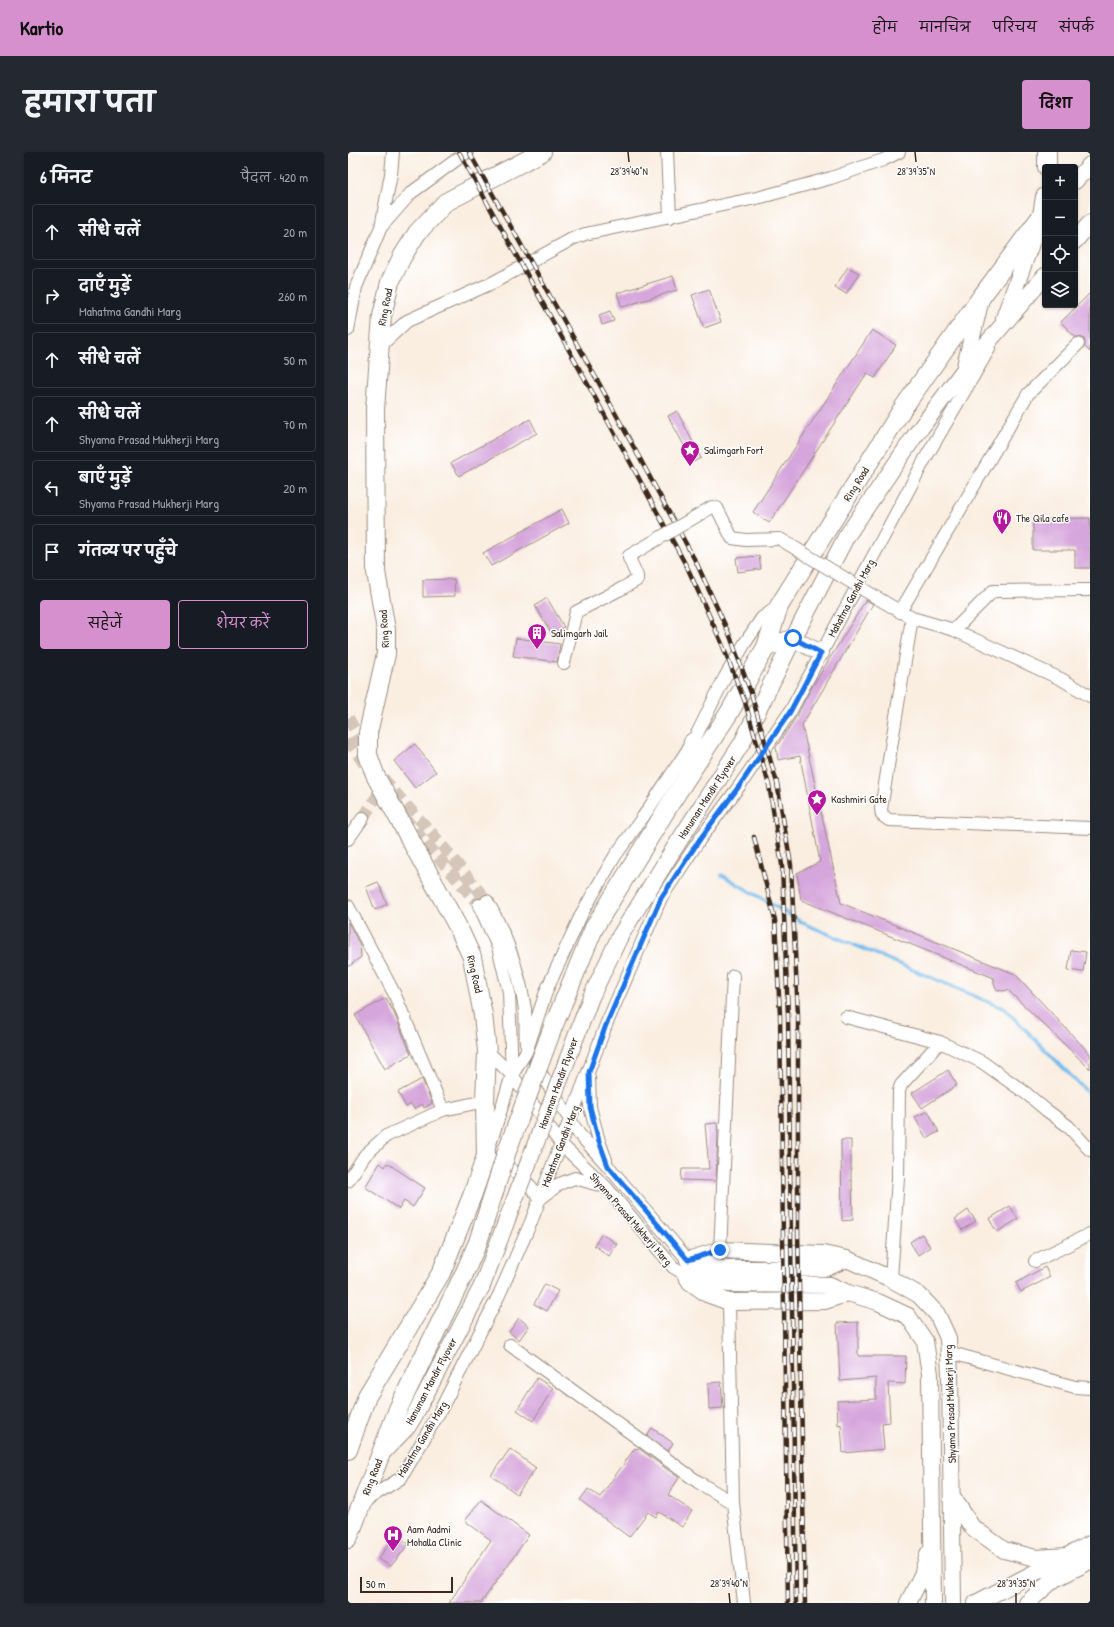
<!DOCTYPE html>
<html lang="hi">
<head>
<meta charset="utf-8">
<style>
	body { margin:0; font-family:"Patrick Hand","Playpen Sans Deva",sans-serif; background:#242831; color:#f1f3f6 }
	.controls { position:absolute; right:12px; top:12px; display:grid; overflow:hidden; border-radius:4px; box-shadow:0 1px 3px #0004 }
	.controls button { width:36px; height:36px; display:grid; place-items:center; padding:0; border:0; border-bottom:1px solid #363941; background:#171b24; color:#f1f3f6; font:20px sans-serif }
	.scale { position:absolute; left:12px; bottom:10px; width:93px; box-sizing:border-box; padding-left:4px; border:2px solid #3b2a1e; border-top:0; font-size:11px; line-height:14px; white-space:nowrap; color:#3b2a1e; -webkit-text-stroke:3px #fff; paint-order:stroke }
	.stop { position:absolute; width:12px; height:12px; margin:-9px; border:3px solid #1a73e8; border-radius:50%; background:#fff }
	.stop.end { background:#1a73e8; border-color:#fff; box-shadow:0 1px 4px #0008 }
	.list { margin:0; padding:0; list-style:none }
	h2 { display:flex; justify-content:space-between; align-items:center; height:52px; margin:0; padding:0 16px; font-size:17px }
	h2 small { font-size:13px; font-weight:400; color:#9ea1a6 }
	.list li { display:grid; grid-template-columns:26px 1fr auto; gap:12px; align-items:center; box-sizing:border-box; height:56px; margin:0 8px 8px; padding:0 8px; border:1px solid #363941; border-radius:4px }
	.list b { display:block; font-size:15px; white-space:nowrap }
	.list p { margin:0; font-size:13px; white-space:nowrap; color:#9ea1a6 }
	.list em { font-size:13px; font-style:normal; color:#9ea1a6 }
	.actions { display:flex; gap:8px; padding:12px 16px }
	.actions a { flex:1; padding:9px 0; border:1px solid #d690ce; border-radius:4px; text-align:center; font-size:14px; color:#d690ce }
	.actions .main { background:#d690ce; color:#111 }
	.icon { flex:none; width:22px; height:22px; fill:none; stroke:currentColor; stroke-width:2; stroke-linecap:round; stroke-linejoin:round }
	.map { position:relative; flex:none; width:742px; height:1451px; overflow:hidden; border-radius:4px }
	header { display:flex; align-items:center; gap:24px; box-sizing:border-box; height:56px; padding:0 20px; background:#d690ce; color:#111 }
	header strong { font-size:19px }
	nav { display:flex; gap:22px; margin-inline-start:auto; font-size:14px }
	.intro { display:flex; align-items:center; justify-content:space-between; box-sizing:border-box; height:96px; padding:0 24px }
	h1 { margin:0; font-size:28px }
	.button { padding:10px 18px; border-radius:4px; background:#d690ce; color:#111; font-size:14px; font-weight:700 }
	main { display:flex; gap:24px; padding:0 24px }
	aside { flex:1; background:#171b24; border-radius:4px; box-shadow:0 1px 3px #0004 }
	.map>svg:first-child { display:block }
</style>
</head>
<body>
<header>
<strong>Kartio</strong>
<nav><a>होम</a><a>मानचित्र</a><a>परिचय</a><a>संपर्क</a></nav>
</header>
<div class="intro"><h1>हमारा पता</h1><a class="button">दिशा</a></div>
<main>
<aside>
<h2>6 मिनट<small>पैदल · 420 m</small></h2>
<ul class="list">
<li><svg class="icon" aria-label="ahead" viewBox="0 0 24 24"><path d="M12 20V5M6 11l6-6 6 6"/></svg><div><b>सीधे चलें</b></div><em>20 m</em></li>
<li><svg class="icon" aria-label="right" viewBox="0 0 24 24"><path d="M7 20v-9h11M14 6l5 5-5 5"/></svg><div><b>दाएँ मुड़ें</b><p>Mahatma Gandhi Marg</p></div><em>260 m</em></li>
<li><svg class="icon" aria-label="ahead" viewBox="0 0 24 24"><path d="M12 20V5M6 11l6-6 6 6"/></svg><div><b>सीधे चलें</b></div><em>50 m</em></li>
<li><svg class="icon" aria-label="ahead" viewBox="0 0 24 24"><path d="M12 20V5M6 11l6-6 6 6"/></svg><div><b>सीधे चलें</b><p>Shyama Prasad Mukherji Marg</p></div><em>70 m</em></li>
<li><svg class="icon" aria-label="left" viewBox="0 0 24 24"><path d="M17 20v-9H6M10 6l-5 5 5 5"/></svg><div><b>बाएँ मुड़ें</b><p>Shyama Prasad Mukherji Marg</p></div><em>20 m</em></li>
<li><svg class="icon" aria-label="arrive" viewBox="0 0 24 24"><path d="M6 21V4h12l-3 4 3 4H6"/></svg><div><b>गंतव्य पर पहुँचे</b></div></li>
</ul>
<div class="actions"><a class="main">सहेजें</a><a>शेयर करें</a></div>
</aside>
<div class="map">
<svg width="742" height="1451" viewBox="0 0 742 1451">
	<rect width="100%" height="100%" fill="#fff"/>
	<filter id="ink" filterUnits="userSpaceOnUse"><feTurbulence type="fractalNoise" baseFrequency=".025" numOctaves="2"/><feDisplacementMap in="SourceGraphic" scale="8" xChannelSelector="R" yChannelSelector="G"/><feConvolveMatrix kernelMatrix="1 2 1 2 8 2 1 2 1" color-interpolation-filters="sRGB"/></filter>
	<filter id="wash" filterUnits="userSpaceOnUse"><feTurbulence type="fractalNoise" baseFrequency=".012" numOctaves="4" result="noise"/><feDisplacementMap in="SourceGraphic" scale="16" xChannelSelector="R" yChannelSelector="G"/><feGaussianBlur stdDeviation="0.9" result="paint"/><feColorMatrix in="noise" values="0 0 0 0 0 0 0 0 0 0 0 0 0 0 0 0 0 1.4 0 .05"/><feComposite in="paint" operator="in"/></filter>
	<g filter="url(#wash)">
		<rect width="100%" height="100%" fill="#faeee1"/>
		<g fill="none" stroke-linecap="round" stroke-linejoin="round">
			<path stroke="#72bceb" stroke-width="3.5" d="M 374,723 L 457,772 L 657,857 L 742,943"/>
		</g>
		<g id="blocks">
			<path fill="#d5a6db" d="M 500,115 L 511,121 L 498,142 L 487,135 Z
				M 325,124 L 329,138 L 274,155 L 269,141 Z
				M 361,137 L 373,170 L 356,176 L 344,143 Z
				M 742,141 L 742,200 L 737,195 L 737,190 L 736,187 L 732,185 L 727,185 L 713,170 Z
				M 262,159 L 266,169 L 254,173 L 251,163 Z
				M 524,178 L 548,193 L 527,226 L 519,221 L 421,371 L 405,360 Z
				M 329,259 L 353,306 L 345,310 L 320,264 Z
				M 182,267 L 189,281 L 111,324 L 103,311 Z
				M 214,357 L 221,371 L 143,414 L 135,401 Z
				M 742,366 L 742,416 L 727,416 L 727,398 L 685,398 L 685,367 Z
				M 411,404 L 413,417 L 390,420 L 388,406 Z
				M 106,427 L 107,444 L 75,445 L 75,428 Z
				M 199,446 L 216,475 L 204,482 L 187,454 Z
				M 518,448 L 525,452 L 454,573 L 493,751 L 667,822 L 742,902 L 742,917 L 660,838 L 655,839 L 649,838 L 646,832 L 646,826 L 453,748 L 449,721 L 472,710 L 452,604 L 430,608 L 428,595 L 449,564 L 461,540 Z
				M 168,486 L 212,492 L 209,510 L 165,504 Z
				M 67,592 L 88,620 L 67,636 L 46,609 Z
				M 30,730 L 39,752 L 27,758 L 18,735 Z
				M 0,770 L 12,793 L 13,805 L 0,815 Z
				M 723,798 L 738,800 L 735,820 L 720,818 Z
				M 38,846 L 46,861 L 63,902 L 37,917 L 7,863 Z
				M 600,918 L 609,933 L 574,956 L 564,941 Z
				M 74,927 L 84,951 L 76,956 L 75,952 L 66,957 L 63,952 L 58,955 L 50,940 Z
				M 580,959 L 591,980 L 578,986 L 567,965 Z
				M 369,971 L 370,984 L 368,1029 L 333,1028 L 334,1017 L 361,1017 L 357,972 Z
				M 493,988 L 503,988 L 503,1029 L 504,1029 L 505,1068 L 494,1069 Z
				M 32,1011 L 37,1015 L 39,1011 L 77,1036 L 65,1055 L 56,1049 L 51,1057 L 17,1035 Z
				M 662,1054 L 670,1067 L 649,1080 L 641,1067 Z
				M 620,1058 L 628,1069 L 614,1078 L 607,1067 Z
				M 254,1082 L 269,1092 L 261,1104 L 246,1093 Z
				M 574,1082 L 582,1095 L 570,1103 L 562,1090 Z
				M 697,1115 L 702,1125 L 673,1140 L 668,1131 Z
				M 197,1132 L 210,1139 L 199,1159 L 186,1152 Z
				M 171,1166 L 181,1174 L 171,1188 L 161,1180 Z
				M 510,1170 L 510,1204 L 558,1204 L 557,1232 L 540,1231 L 542,1270 L 534,1271 L 536,1297 L 495,1301 L 493,1272 L 490,1273 L 489,1249 L 528,1247 L 528,1226 L 492,1229 L 489,1171 Z
				M 189,1226 L 205,1236 L 185,1269 L 169,1258 Z
				M 373,1230 L 375,1256 L 361,1257 L 360,1231 Z
				M 304,1276 L 325,1291 L 320,1299 L 299,1283 Z
				M 287,1296 L 289,1297 L 290,1296 L 331,1326 L 320,1343 L 344,1359 L 334,1375 L 311,1360 L 308,1365 L 300,1360 L 281,1385 L 232,1348 L 240,1337 L 252,1345 Z
				M 162,1297 L 188,1316 L 169,1342 L 143,1323 Z
				M 133,1348 L 181,1383 L 133,1451 L 101,1451 L 143,1388 L 117,1369 Z
				M 48,1383 L 61,1392 L 43,1414 L 30,1407 Z"/>
		</g>
	</g>
	<g filter="url(#ink)">
		<use href="#blocks" fill-opacity="0" stroke="#9a8c80" stroke-width="1"/>
		<g fill="none" stroke-linecap="round" stroke-linejoin="round">
			<path stroke="#d4c7ba" stroke-width="12" stroke-dasharray="12 6" stroke-linecap="butt" d="M 0,566 L 19,598
				M 0,587 L 20,618
				M 35,626 L 56,651 L 83,680 L 139,749
				M 55,664 L 131,753
				M 15,666 L 33,638"/>
			<g stroke="#9a8c80" stroke-width="14">
				<path id="minor" d="M 319,0 L 322,65
					M 34,74 L 63,41 L 119,0
					M 0,178 L 8,135 L 33,75 L 43,22 L 45,0
					M 31,195 L 59,169 L 146,130 L 224,87 L 237,82 L 413,45 L 483,26 L 535,8 L 551,0
					M 398,388 L 432,387
					M 536,450 L 564,466 L 606,478 L 713,527 L 742,544
					M 552,460 L 680,242 L 730,192
					M 564,466 L 533,657 L 534,663 L 541,668 L 742,676
					M 606,478 L 645,439 L 742,438
					M 216,511 L 228,460 L 273,437
					M 0,687 L 15,666
					M 139,749 C 159,784 171,817 177,857 C 178,868 177,880 178,891
					M 131,753 L 150,795 L 161,840 L 164,923
					M 0,754 L 46,841 L 95,958
					M 498,865 L 592,890 L 634,910 L 679,942 L 698,958 L 720,974 L 742,998
					M 139,899 L 164,923 L 213,992 L 258,1035 L 325,1115 L 337,1122
					M 187,912 L 231,982 L 260,1014 L 340,1108
					M 241,925 L 242,955 L 251,989 L 258,1008
					M 142,992 L 164,923 L 178,900 L 199,837 L 234,761 L 267,704 L 295,665 L 345,590 L 377,525 L 397,491 L 414,466 L 431,454
					M 148,1009 C 170,1020 178,1027 192,1047 L 211,1032 L 227,1026 L 258,1035
					M 0,1029 L 17,1003 L 38,984 L 95,958 L 137,949
					M 372,1098 L 385,824
					M 687,1109 L 742,1082
					M 543,1127 L 550,1026 L 551,939 L 553,933 L 592,890
					M 381,1150 L 385,1351 L 396,1451
					M 162,1193 L 350,1330 L 385,1351
					M 600,1200 L 727,1235 L 742,1236
					M 15,1350 L 53,1326 L 92,1259 L 151,1143 L 183,1070 L 258,873 L 313,746 L 352,687 L 392,633 L 442,560 L 577,307 L 641,197"/>
			</g>
			<g stroke="#9a8c80" stroke-width="18">
				<path id="major" d="M 727,29 L 742,13
					M 727,89 L 742,71
					M 656,166 L 689,75
					M 617,214 L 633,147
					M 445,487 L 473,501
					M 272,784 L 322,703 L 394,591 L 445,487 L 498,385 L 566,285 L 616,218 L 697,124
					M 340,1108 L 372,1098 L 475,1102 L 499,1107 L 543,1127 L 571,1143 L 589,1162 L 600,1186 L 602,1222 L 605,1451
					M 341,1108 L 375,1117 L 410,1117 L 478,1116 L 499,1107
					M 337,1122 L 365,1130 L 382,1132 L 482,1133 L 500,1141 L 530,1150 L 560,1164 L 577,1189 L 582,1222 L 585,1451
					M 338,1123 L 342,1130 L 359,1142 L 381,1150 L 477,1149 L 500,1141
					M 34,1301 L 60,1274 L 65,1266 L 134,1134
					M 604,1344 L 624,1375 L 656,1398 L 688,1406 L 719,1404
					M 560,1451 L 574,1423 L 580,1402
					M 628,1451 L 742,1392
					M 679,1451 L 705,1428 L 742,1409"/>
			</g>
			<g stroke="#9a8c80" stroke-width="20">
				<path id="highway" d="M 699,0 L 699,15
					M 418,495 L 445,487
					M 339,619 L 345,590
					M 246,776 L 325,647 L 381,561 L 418,495 L 431,454 L 555,256 L 634,144 L 694,63 L 697,45
					M 0,1298 L 19,1244 L 93,1121 L 124,1044 L 138,1004 L 137,949 L 139,899 L 135,863 L 124,805 L 111,777 L 28,625 L 20,603 L 20,581 L 38,502 L 38,478 L 28,420 L 27,257 L 34,164 L 42,130 L 54,105 L 69,81 L 98,50 L 194,0
					M 0,1387 L 50,1257 L 116,1122"/>
			</g>
			<use href="#minor" stroke="#fff" stroke-width="12"/>
			<use href="#major" stroke="#fff" stroke-width="16"/>
			<use href="#highway" stroke="#fff" stroke-width="18"/>
			<g stroke="#3b2a1e" stroke-width="4.5">
				<path id="rail" d="M 111,0 L 243,238 L 340,417 L 374,492 L 397,550 L 421,633 L 434,713 L 440,864 L 448,1451
					M 121,0 L 252,233 L 349,412 L 382,484 L 403,541 L 429,631 L 443,713 L 450,864 L 450,1078 L 457,1451
					M 406,685 L 427,768 L 432,863 L 440,1451"/>
			</g>
			<use href="#rail" stroke="#fff" stroke-width="3" stroke-dasharray="9" stroke-linecap="butt"/>
			<g stroke="#9a8c80" stroke-width="14" stroke-linecap="butt">
				<path id="minor-bridge" d="M 432,387 L 536,450
					M 273,437 L 289,428 L 289,424 L 281,406 L 281,404 L 364,355 L 369,356 L 384,386 L 398,388"/>
			</g>
			<g stroke="#9a8c80" stroke-width="18" stroke-linecap="butt">
				<path id="major-bridge" d="M 134,1134 L 243,845 L 272,784"/>
			</g>
			<g stroke="#9a8c80" stroke-width="20" stroke-linecap="butt">
				<path id="highway-bridge" d="M 116,1122 L 130,1090 L 159,999 L 205,875 L 246,776"/>
			</g>
			<use href="#minor-bridge" stroke="#fff" stroke-width="12"/>
			<use href="#major-bridge" stroke="#fff" stroke-width="16"/>
			<use href="#highway-bridge" stroke="#fff" stroke-width="18"/>
		</g>
	</g>
	<g fill="none" stroke-linecap="round" stroke-linejoin="round" filter="url(#ink)">
		<path stroke="#1a73e8" stroke-width="5" d="M 372,1098 L 340,1108 L 260,1014 L 251,989 L 242,955 L 241,920 L 258,873 L 313,746 L 352,687 L 392,633 L 442,560 L 473,501 L 445,486"/>
	</g>
	<path fill="none" stroke="#3b2a1e" stroke-width="1.5" d="M 280,0 L 281,10M 567,0 L 568,10M 381,1441 L 382,1451M 668,1441 L 668,1451"/>
	<defs>
		<g id="sight-pin" transform="scale(1)"><path d="M0 17L-7.5 6A9.5 9.5 0 1 1 7.5 6Z" fill="#b5179e" stroke="#fff"/><path d="M0-6L1.8-2.2L6-1.7L2.9 1.2L3.7 5.4L0 3.3L-3.7 5.4L-2.9 1.2L-6-1.7L-1.8-2.2Z" fill="#fff"/></g>
		<g id="restaurant-pin" transform="scale(1)"><path d="M0 17L-7.5 6A9.5 9.5 0 1 1 7.5 6Z" fill="#b5179e" stroke="#fff"/><path d="M-5-6h1v4h1v-4h1v4h1v-4h1v5L-1.5 .5V6h-2V.5L-5-1ZM5-6V6H3V1.5H1.5Q1.5-4 5-6Z" fill="#fff"/></g>
		<g id="building-pin" transform="scale(1)"><path d="M0 17L-7.5 6A9.5 9.5 0 1 1 7.5 6Z" fill="#b5179e" stroke="#fff"/><path d="M-4-6H4V6H1V3H-1V6H-4ZM-2.5-4.3h1.7v1.8h-1.7ZM.8-4.3h1.7v1.8H.8ZM-2.5-1h1.7V.8h-1.7ZM.8-1h1.7V.8H.8Z" fill="#fff"/></g>
		<g id="hospital-pin" transform="scale(1)"><path d="M0 17L-7.5 6A9.5 9.5 0 1 1 7.5 6Z" fill="#b5179e" stroke="#fff"/><path d="M-5-5h3v3.5h4V-5h3V5h-3V1.5h-4V5h-3Z" fill="#fff"/></g>
	</defs>
	<g fill-rule="evenodd">
		<use href="#sight-pin" x="342" y="298"/>
		<use href="#restaurant-pin" x="654" y="366"/>
		<use href="#building-pin" x="189" y="481"/>
		<use href="#sight-pin" x="469" y="647"/>
		<use href="#hospital-pin" x="45" y="1383"/>
	</g>
	<g text-anchor="middle" dominant-baseline="central" stroke-width="3" stroke-linejoin="round" paint-order="stroke">
		<g font-size="11" fill="#3b2a1e" stroke="#fff">
			<text transform="translate(37 155) rotate(-79)">Ring Road</text>
			<text transform="translate(508 332) rotate(-58)">Ring Road</text>
			<text transform="translate(503 446) rotate(-62)">Mahatma Gandhi Marg</text>
			<text transform="translate(36 477) rotate(-94)">Ring Road</text>
			<text transform="translate(359 645) rotate(-57)">Hanuman Mandir Flyover</text>
			<text transform="translate(127 822) rotate(77)">Ring Road</text>
			<text transform="translate(210 931) rotate(-70)">Hanuman Mandir Flyover</text>
			<text transform="translate(212 994) rotate(-69)">Mahatma Gandhi Marg</text>
			<text transform="translate(283 1067) rotate(49)">Shyama Prasad Mukherji Marg</text>
			<text transform="translate(83 1229) rotate(-62)">Hanuman Mandir Flyover</text>
			<text transform="translate(602 1252) rotate(-92)">Shyama Prasad Mukherji Marg</text>
			<text transform="translate(74 1287) rotate(-59)">Mahatma Gandhi Marg</text>
			<text transform="translate(24 1325) rotate(-69)">Ring Road</text>
		</g>
		<g font-size="11" fill="#3b2a1e" stroke="#fff" text-anchor="start">
			<text x="356" y="298">Salimgarh Fort</text>
			<text x="668" y="366">The Qila cafe</text>
			<text x="203" y="481">Salimgarh Jail</text>
			<text x="483" y="647">Kashmiri Gate</text>
			<text x="59" y="1377">Aam Aadmi<tspan x="59" dy="13">Mohalla Clinic</tspan></text>
		</g>
	</g>
	<g font-size="10" text-anchor="middle" fill="#3b2a1e" stroke="#fff" stroke-width="3" stroke-linejoin="round" paint-order="stroke">
		<text x="281" y="23">28°39'40"N</text>
		<text x="568" y="23">28°39'35"N</text>
		<text x="381" y="1435">28°39'40"N</text>
		<text x="668" y="1435">28°39'35"N</text>
	</g>
</svg>
<div class="controls">
<button>+</button>
<button>−</button>
<button><svg class="icon" aria-label="locate" viewBox="0 0 24 24"><circle cx="12" cy="12" r="6"/><path d="M12 2v4M12 18v4M2 12h4M18 12h4"/></svg></button>
<button><svg class="icon" aria-label="layers" viewBox="0 0 24 24"><path d="M12 4l9 5-9 5-9-5zM3 14l9 5 9-5"/></svg></button>
</div>
<div class="scale">50 m</div>
<div class="stop" style="left:445px;top:486px"></div>
<div class="stop end" style="left:372px;top:1098px"></div>
</div>
</main>
</body>
</html>
